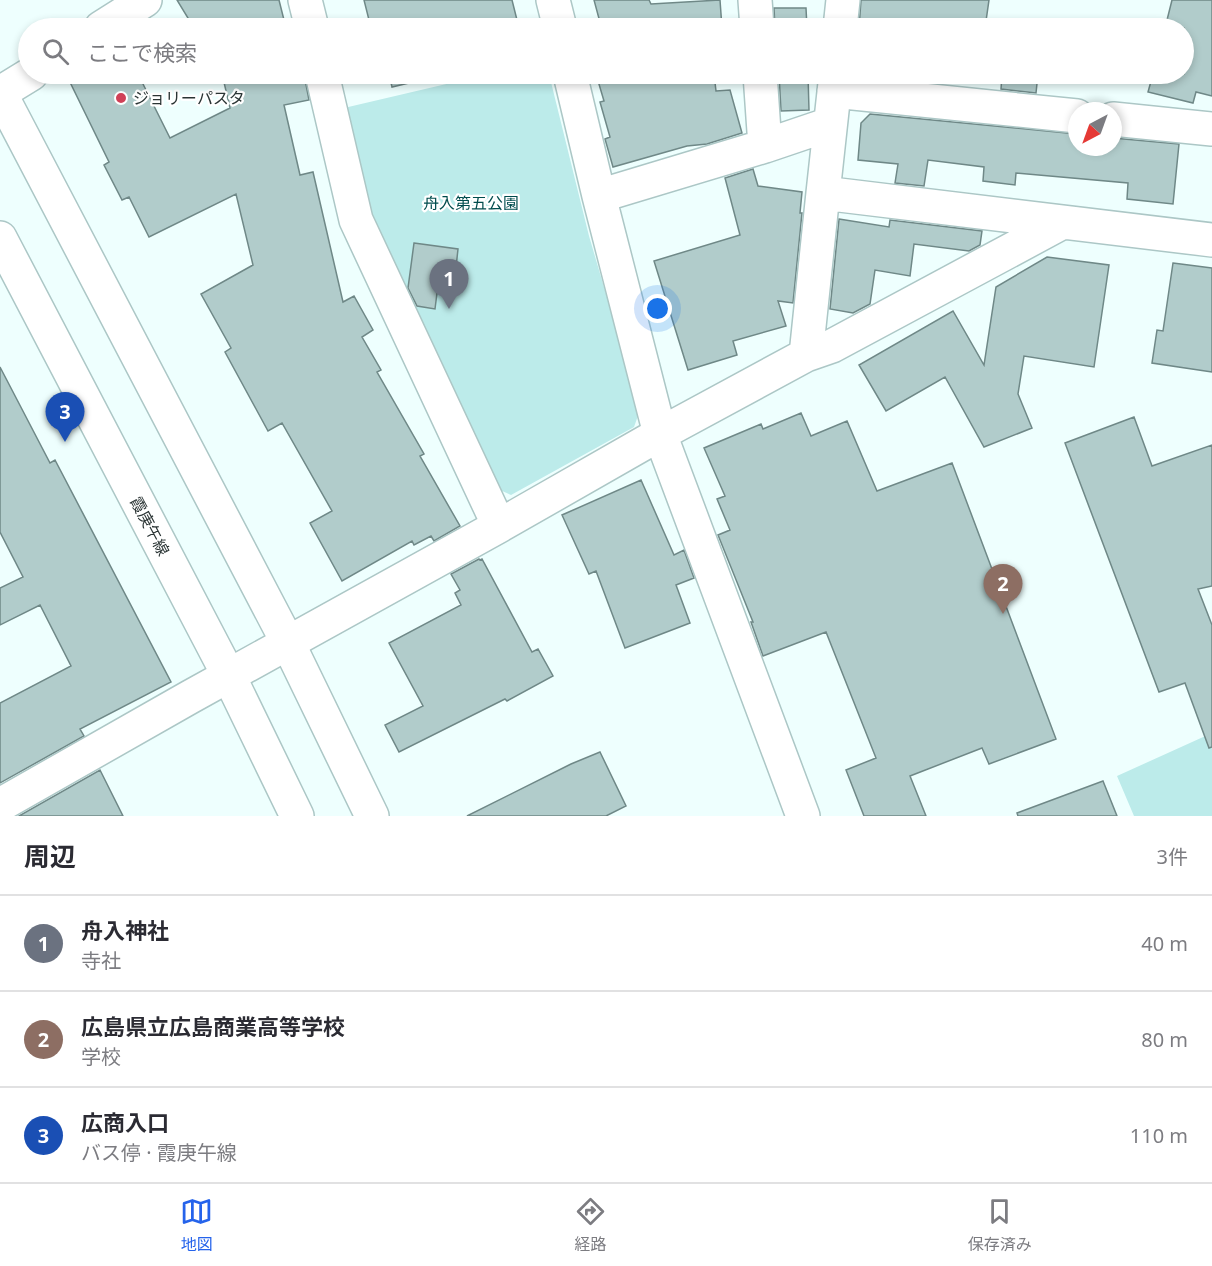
<!DOCTYPE html>
<html lang="ja">
<head>
<meta charset="utf-8">
<style>
	body { margin:0; font-family:"Noto Sans","Noto Sans JP",sans-serif; background:#f2f2f3; color:#2b2b33 }
	.compass { position:absolute; left:1068px; top:102px; width:54px; height:54px; border-radius:50%; background:#fff; box-shadow:0 3px 9px #0003; rotate:221deg }
	.you { position:absolute; left:658px; top:309px; width:21px; height:21px; margin:-15px; border:4px solid #fff; border-radius:50%; background:#1a73e8; box-shadow:0 0 0 9px #1a73e833 }
	.badge { display:grid; place-items:center; width:39px; height:39px; border-radius:50%; background:#2563eb; color:#fff; font-size:20px; font-weight:700 }
	.pin { position:absolute; translate:-50% -50px; filter:drop-shadow(0 2px 3px #0008) }
	.pin::after { content:''; position:absolute; top:32px; width:21px; height:18px; background:inherit; clip-path:polygon(0 0,100% 0,50% 100%) }
	.list { margin:0; padding:0; list-style:none }
	h2 { display:flex; justify-content:space-between; align-items:center; height:78px; margin:0; padding:0 24px; font-size:26px }
	h2 small { font-size:20px; font-weight:400; color:#7c7c81 }
	.list li { display:grid; grid-template-columns:39px 1fr auto; gap:18px; align-items:center; box-sizing:border-box; height:96px; padding:0 24px; border-top:2px solid #e1e1e2 }
	.list b { display:block; font-size:22px; white-space:nowrap }
	.list p { margin:0; font-size:20px; white-space:nowrap; color:#7c7c81 }
	.list em { font-size:20px; font-style:normal; color:#7c7c81 }
	.icon { flex:none; width:33px; height:33px; fill:none; stroke:currentColor; stroke-width:2; stroke-linecap:round; stroke-linejoin:round }
	.map { position:relative; flex:none; width:1212px; height:816px; overflow:hidden }
	.search { position:absolute; background:#fff; box-shadow:0 3px 9px #0003; left:18px; right:18px; top:18px; height:66px; display:flex; align-items:center; gap:15px; box-sizing:border-box; padding:0 21px; border-radius:33px; color:#7c7c81; font-size:22px }
	.sheet { height:366px; background:#fff }
	nav { display:flex; justify-content:space-around; align-items:center; box-sizing:border-box; height:84px; border-top:2px solid #e1e1e2; background:#fff; font-size:16px; color:#7c7c81 }
	nav a { display:grid; justify-items:center; gap:3px }
	nav .on { color:#2563eb }
	.map>svg:first-child { display:block }
</style>
</head>
<body>
<div class="map">
<svg width="1212" height="816" viewBox="0 0 1212 816">
	<rect width="100%" height="100%" fill="#eefffe"/>
	<path fill="#bcebea" d="M 489,74 L 549,74 L 589,236 L 640,410 L 634,427 L 511,495 L 500,490 L 371,242 L 344,108 Z
		M 1212,733 L 1212,816 L 1134,816 L 1117,776 Z"/>
	<path fill="#b1cccb" stroke="#6f8887" stroke-width="1.5" d="M 177,0 L 279,0 L 286,28 L 194,28 Z
		M 364,0 L 512,0 L 519,28 L 371,28 Z
		M 594,0 L 649,0 L 651,4 L 720,0 L 722,28 L 592,28 L 601,26 Z
		M 861,0 L 989,0 L 985,28 L 859,28 Z
		M 1172,0 L 1212,0 L 1212,96 L 1196,92 L 1193,103 L 1148,92 L 1153,74 L 1184,74 L 1184,28 L 1165,28 Z
		M 774,8 L 806,8 L 807,28 L 775,28 Z
		M 66,74 L 138,74 L 170,138 L 230,108 L 223,78 L 244,74 L 304,74 L 309,100 L 284,105 L 300,175 L 313,172 L 343,302 L 354,296 L 373,330 L 362,337 L 381,370 L 377,372 L 424,454 L 420,456 L 460,526 L 434,541 L 431,536 L 414,545 L 412,541 L 342,581 L 310,523 L 332,511 L 282,423 L 268,431 L 225,352 L 231,348 L 201,294 L 253,265 L 236,194 L 149,237 L 129,197 L 122,200 L 104,165 L 109,162 Z
		M 389,74 L 441,74 L 442,75 L 392,87 Z
		M 596,74 L 714,74 L 716,91 L 730,90 L 742,133 L 707,144 L 687,146 L 613,167 L 605,139 L 610,137 L 600,102 L 604,101 Z
		M 779,74 L 808,74 L 809,110 L 781,111 Z
		M 1002,74 L 1038,74 L 1036,93 L 1001,89 Z
		M 870,114 L 1077,134 L 1077,147 L 1113,147 L 1113,138 L 1179,144 L 1173,204 L 1127,199 L 1128,183 L 1016,173 L 1015,185 L 983,181 L 984,167 L 928,160 L 924,186 L 895,183 L 898,164 L 858,160 L 861,123 Z
		M 753,169 L 758,186 L 802,192 L 800,213 L 802,213 L 793,303 L 778,301 L 786,326 L 733,341 L 737,355 L 688,370 L 654,261 L 740,235 L 725,178 Z
		M 839,219 L 889,227 L 890,220 L 982,231 L 980,245 L 969,251 L 914,244 L 910,276 L 875,270 L 870,304 L 853,313 L 830,309 Z
		M 414,243 L 458,249 L 453,295 L 437,293 L 435,309 L 417,306 L 408,288 Z
		M 1047,257 L 1109,265 L 1094,367 L 1024,356 L 1018,394 L 1032,428 L 984,447 L 945,377 L 886,411 L 859,365 L 953,311 L 984,365 L 996,287 Z
		M 1173,263 L 1212,268 L 1212,372 L 1152,363 L 1157,330 L 1163,331 Z
		M 0,367 L 50,463 L 55,460 L 171,682 L 80,729 L 84,736 L 0,783 L 0,703 L 71,666 L 40,605 L 0,625 L 0,588 L 23,577 L 0,532 Z
		M 801,413 L 811,436 L 847,421 L 877,491 L 952,463 L 1056,739 L 989,764 L 982,748 L 910,776 L 926,816 L 864,816 L 846,770 L 876,758 L 826,632 L 763,656 L 751,622 L 753,622 L 718,535 L 730,530 L 717,499 L 725,496 L 704,448 L 761,424 L 763,429 Z
		M 1134,417 L 1152,466 L 1212,445 L 1212,586 L 1198,589 L 1212,625 L 1212,747 L 1209,748 L 1185,683 L 1159,692 L 1065,443 Z
		M 641,480 L 674,555 L 684,550 L 694,578 L 676,585 L 690,623 L 625,648 L 596,571 L 589,574 L 562,515 Z
		M 479,559 L 480,560 L 482,559 L 532,652 L 538,649 L 553,676 L 507,701 L 505,699 L 399,752 L 385,725 L 423,706 L 389,643 L 461,605 L 455,593 L 460,590 L 451,574 Z
		M 600,752 L 626,806 L 606,816 L 467,816 L 571,764 Z
		M 100,770 L 123,816 L 19,816 Z
		M 1103,781 L 1117,816 L 1018,816 L 1017,813 Z"/>
	<g fill="none" stroke-linecap="round" stroke-linejoin="round">
		<g stroke="#acc7c6" stroke-width="36">
			<path id="minor" d="M 305,0 L 312,28
				M 553,0 L 560,28
				M 755,0 L 757,28
				M 101,28 L 145,0
				M 840,28 L 843,0
				M 322,74 L 356,220 L 499,526
				M 570,74 L 599,196 L 660,434 L 803,816
				M 760,74 L 765,146
				M 836,74 L 823,193 L 1212,240
				M 834,91 L 1077,116
				M 0,93 L 31,74
				M 1113,119 L 1212,129
				M 599,196 L 765,146 L 830,124
				M 806,355 L 832,346 L 1063,222
				M 0,805 L 190,697 L 499,526 L 660,434 L 806,355 L 823,193"/>
		</g>
		<g stroke="#acc7c6" stroke-width="36">
			<path id="tertiary" d="M 0,93 L 288,643 L 372,816
				M 0,238 L 229,676 L 297,816"/>
		</g>
		<use href="#minor" stroke="#fff" stroke-width="33"/>
		<use href="#tertiary" stroke="#fff" stroke-width="33"/>
	</g>
	<circle fill="#d04057" stroke="#fff" stroke-width="2" cx="121" cy="98" r="6"/>
	<g text-anchor="middle" dominant-baseline="central" stroke-width="4.5" stroke-linejoin="round" paint-order="stroke">
		<g font-size="16" fill="#2a3434" stroke="#fff" text-anchor="start">
			<text x="133" y="98">ジョリーパスタ</text>
		</g>
		<g font-size="16" fill="#004c4d" stroke="#fff">
			<text x="471" y="203">舟入第五公園</text>
		</g>
		<g font-size="16" fill="#2a3434" stroke="#fff">
			<text transform="translate(150 526) rotate(62)">霞庚午線</text>
		</g>
	</g>
</svg>
<svg class="compass" viewBox="-18 -18 36 36"><path d="M0-13l5 13h-10z" fill="#e53935"/><path d="M0 13l5-13h-10z" fill="#7c7c81"/></svg>
<div class="you"></div>
<div class="pin badge" style="left:449px;top:309px;background:#6b7280">1</div>
<div class="pin badge" style="left:1003px;top:614px;background:#8d6e63">2</div>
<div class="pin badge" style="left:65px;top:442px;background:#1a4fb4">3</div>
<div class="search"><svg class="icon" aria-label="search" viewBox="0 0 24 24"><circle cx="10" cy="10" r="6"/><path d="M15 15l6 6"/></svg>ここで検索</div>
</div>
<section class="sheet">
<h2>周辺<small>3件</small></h2>
<ul class="list">
<li><span class="badge" style="background:#6b7280">1</span><div><b>舟入神社</b><p>寺社</p></div><em>40 m</em></li>
<li><span class="badge" style="background:#8d6e63">2</span><div><b>広島県立広島商業高等学校</b><p>学校</p></div><em>80 m</em></li>
<li><span class="badge" style="background:#1a4fb4">3</span><div><b>広商入口</b><p>バス停 · 霞庚午線</p></div><em>110 m</em></li>
</ul>
</section>
<nav>
<a class="on"><svg class="icon" aria-label="map" viewBox="0 0 24 24"><path d="M3 6l6-2 6 2 6-2v14l-6 2-6-2-6 2zM9 4v14M15 6v14"/></svg>地図</a>
<a><svg class="icon" aria-label="directions" viewBox="0 0 24 24"><path d="M12 3l9 9-9 9-9-9zM9 14v-3h6M13 9l2 2-2 2"/></svg>経路</a>
<a><svg class="icon" aria-label="saved" viewBox="0 0 24 24"><path d="M7 4h10v16l-5-4-5 4z"/></svg>保存済み</a>
</nav>
</body>
</html>
